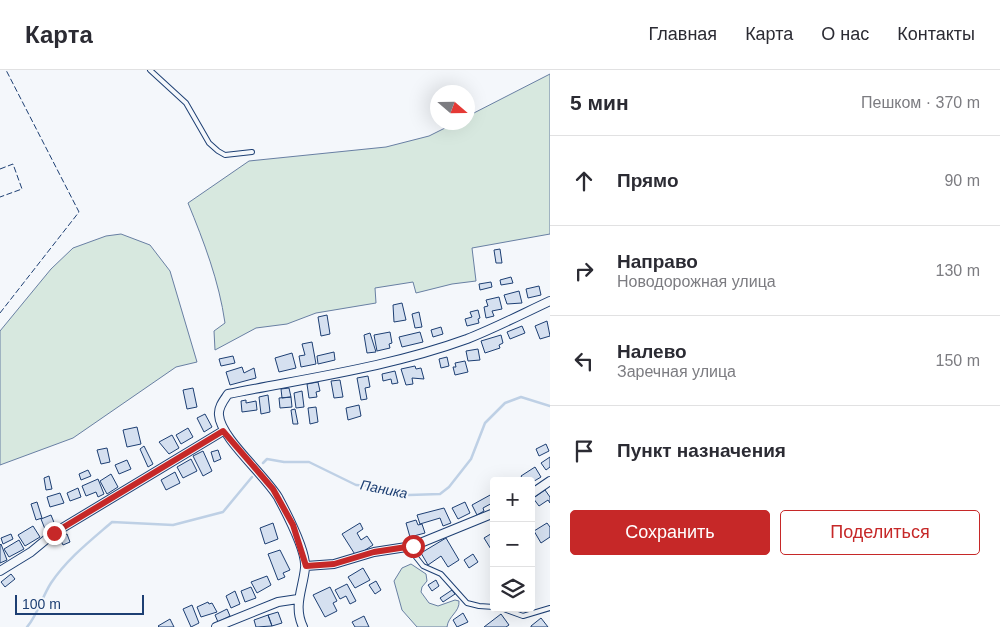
<!DOCTYPE html>
<html lang="ru">
<head>
<meta charset="utf-8">
<style>
	body { margin:0; font-family:Arial,sans-serif; background:#f2f2f3; color:#2b2b33 }
	.controls { position:absolute; right:15px; bottom:15px; display:grid; overflow:hidden; border-radius:5px; box-shadow:0 5px 20px #0002 }
	.controls button { width:45px; height:45px; display:grid; place-items:center; padding:0; border:0; border-bottom:1px solid #e1e1e2; background:#fff; color:#2b2b33; font:25px sans-serif }
	.compass { position:absolute; left:430px; top:15px; width:45px; height:45px; border-radius:50%; background:#fff; box-shadow:0 5px 20px #0002; rotate:110deg }
	.scale { position:absolute; left:15px; bottom:12px; width:129px; box-sizing:border-box; padding-left:5px; border:2px solid #1d3f73; border-top:0; font-size:14px; line-height:18px; white-space:nowrap; color:#1d3f73; -webkit-text-stroke:4px #f4f7fb; paint-order:stroke }
	.stop { position:absolute; width:15px; height:15px; margin:-11px; border:4px solid #c62828; border-radius:50%; background:#fff }
	.stop.end { background:#c62828; border-color:#fff; box-shadow:0 1px 5px #0008 }
	.list { margin:0; padding:0; list-style:none }
	h2 { display:flex; justify-content:space-between; align-items:center; height:65px; margin:0; padding:0 20px; font-size:21px }
	h2 small { font-size:16px; font-weight:400; color:#7c7c81 }
	.list li { display:grid; grid-template-columns:32px 1fr auto; gap:15px; align-items:center; box-sizing:border-box; height:90px; padding:0 20px; border-top:1px solid #e1e1e2 }
	.list b { display:block; font-size:19px; white-space:nowrap }
	.list p { margin:0; font-size:16px; white-space:nowrap; color:#7c7c81 }
	.list em { font-size:16px; font-style:normal; color:#7c7c81 }
	.actions { display:flex; gap:10px; padding:15px 20px }
	.actions a { flex:1; padding:11px 0; border:1px solid #c62828; border-radius:5px; text-align:center; font-size:18px; color:#c62828 }
	.actions .main { background:#c62828; color:#fff }
	.icon { flex:none; width:28px; height:28px; fill:none; stroke:currentColor; stroke-width:2; stroke-linecap:round; stroke-linejoin:round }
	.map { position:relative; flex:none; width:550px; height:557px; overflow:hidden }
	header { display:flex; align-items:center; gap:30px; box-sizing:border-box; height:70px; padding:0 25px; background:#fff; border-bottom:1px solid #e1e1e2 }
	header strong { font-size:24px }
	nav { display:flex; gap:28px; margin-inline-start:auto; font-size:18px }
	main { display:flex }
	aside { flex:1; background:#fff }
	.map>svg:first-child { display:block }
</style>
</head>
<body>
<header>
<strong>Карта</strong>
<nav><a>Главная</a><a>Карта</a><a>О нас</a><a>Контакты</a></nav>
</header>
<main>
<div class="map">
<svg width="550" height="557" viewBox="0 0 550 557">
	<rect width="100%" height="100%" fill="#f4f7fb"/>
	<path fill="#d7e8df" stroke="#687fa3" d="M 550,4 L 550,164 L 472,178 L 476,211 L 452,214 L 416,223 L 413,212 L 375,218 L 376,233 L 316,243 L 287,254 L 256,258 L 215,280 L 214,261 L 225,253 C 219,211 204,172 188,133 L 249,91 L 386,77 L 429,66 L 455,53 L 468,52 L 468,46 Z
		M 121,164 L 150,175 L 170,201 L 197,292 L 176,297 L 73,368 L 0,395 L 0,261 L 51,199 L 73,178 L 106,166 Z
		M 411,494 L 426,504 L 427,511 L 422,517 L 421,522 L 429,533 L 438,536 L 455,530 L 459,531 C 460,542 448,546 447,557 L 417,557 L 402,540 L 394,511 L 402,498 Z"/>
	<g fill="none" stroke-linecap="round" stroke-linejoin="round">
		<path stroke="#bed0e5" stroke-width="2.5" d="M 263,393 L 267,389 L 284,392 L 309,392 L 356,415 L 387,417 L 409,425 L 440,424 L 449,417 L 471,389 L 485,353 L 505,333 L 521,327 L 550,336
			M 27,557 C 38,544 42,527 51,513 C 67,489 90,471 112,452 L 173,455 L 223,442 L 252,407"/>
	</g>
	<path fill="#d5e0f0" stroke="#1d3f73" d="M 500,179 L 502,193 L 496,193 L 494,180 Z
		M 511,207 L 513,213 L 501,215 L 500,210 Z
		M 491,212 L 492,217 L 480,220 L 479,214 Z
		M 539,216 L 541,225 L 528,228 L 526,219 Z
		M 519,221 L 522,233 L 507,234 L 504,225 Z
		M 499,227 L 502,239 L 492,241 L 494,246 L 486,248 L 484,237 L 488,236 L 486,230 Z
		M 402,233 L 406,250 L 394,252 L 393,235 Z
		M 478,240 L 480,248 L 478,249 L 479,253 L 467,256 L 465,249 L 472,247 L 470,242 Z
		M 419,242 L 422,257 L 415,258 L 412,244 Z
		M 327,245 L 330,264 L 321,266 L 318,247 Z
		M 547,251 L 550,266 L 540,269 L 535,256 Z
		M 522,256 L 525,263 L 510,269 L 507,262 Z
		M 441,257 L 443,264 L 433,267 L 431,260 Z
		M 390,262 L 392,273 L 389,274 L 390,278 L 377,281 L 374,265 Z
		M 420,262 L 423,272 L 402,277 L 399,267 Z
		M 370,263 L 376,282 L 367,283 L 364,265 Z
		M 501,265 L 503,273 L 499,275 L 500,278 L 485,283 L 481,271 Z
		M 312,272 L 316,294 L 301,297 L 299,286 L 305,285 L 302,274 Z
		M 478,279 L 480,290 L 468,291 L 466,281 Z
		M 334,282 L 335,290 L 318,294 L 317,286 Z
		M 292,283 L 296,298 L 279,302 L 275,288 Z
		M 233,286 L 235,293 L 221,296 L 219,289 Z
		M 447,287 L 449,296 L 441,298 L 439,289 Z
		M 465,291 L 468,302 L 455,305 L 453,297 L 456,297 L 455,293 Z
		M 415,296 L 416,299 L 421,298 L 424,309 L 412,308 L 413,314 L 406,315 L 401,299 Z
		M 242,297 L 244,303 L 254,298 L 256,308 L 230,315 L 226,302 Z
		M 395,301 L 398,313 L 392,314 L 391,309 L 383,311 L 382,304 Z
		M 368,306 L 370,317 L 365,318 L 367,329 L 361,330 L 357,308 Z
		M 340,310 L 343,327 L 334,328 L 331,311 Z
		M 318,312 L 320,321 L 316,322 L 317,327 L 309,328 L 307,314 Z
		M 193,318 L 197,337 L 187,339 L 183,320 Z
		M 289,318 L 291,327 L 282,328 L 281,319 Z
		M 302,321 L 304,337 L 296,338 L 294,323 Z
		M 268,325 L 270,342 L 261,344 L 259,327 Z
		M 291,327 L 292,337 L 280,338 L 279,328 Z
		M 246,330 L 246,333 L 256,331 L 257,340 L 242,342 L 241,331 Z
		M 359,335 L 361,346 L 348,350 L 346,338 Z
		M 316,337 L 318,352 L 310,354 L 308,338 Z
		M 295,339 L 298,354 L 293,354 L 291,340 Z
		M 205,344 L 212,357 L 204,362 L 197,348 Z
		M 137,357 L 141,374 L 127,377 L 123,360 Z
		M 188,358 L 193,367 L 181,374 L 176,365 Z
		M 172,365 L 179,378 L 169,384 L 159,372 Z
		M 546,374 L 549,381 L 539,386 L 536,379 Z
		M 144,376 L 153,394 L 148,397 L 140,379 Z
		M 107,378 L 110,392 L 101,394 L 97,380 Z
		M 218,380 L 221,389 L 214,392 L 211,382 Z
		M 203,381 L 212,401 L 203,406 L 193,386 Z
		M 550,387 L 550,397 L 546,400 L 541,393 Z
		M 191,389 L 197,401 L 183,408 L 177,397 Z
		M 127,390 L 131,399 L 119,404 L 115,395 Z
		M 535,397 L 541,407 L 531,413 L 531,411 L 524,411 L 521,406 Z
		M 88,400 L 91,406 L 81,410 L 79,404 Z
		M 175,402 L 180,413 L 166,420 L 161,410 Z
		M 111,404 L 118,417 L 107,424 L 100,411 Z
		M 49,406 L 52,419 L 46,420 L 44,408 Z
		M 98,409 L 104,424 L 98,427 L 96,422 L 86,426 L 82,416 Z
		M 78,418 L 81,427 L 70,431 L 67,423 Z
		M 545,420 L 550,427 L 550,433 L 548,430 L 539,436 L 533,428 Z
		M 60,423 L 64,433 L 50,437 L 47,427 Z
		M 492,424 L 494,432 L 483,438 L 484,441 L 477,445 L 472,435 Z
		M 37,432 L 42,448 L 36,450 L 31,434 Z
		M 465,432 L 470,443 L 458,449 L 452,438 Z
		M 444,438 L 451,453 L 443,456 L 440,448 L 420,454 L 417,445 Z
		M 51,445 L 55,455 L 45,459 L 41,449 Z
		M 416,450 L 418,455 L 422,454 L 425,463 L 410,467 L 406,453 Z
		M 273,453 L 278,469 L 265,474 L 260,458 Z
		M 360,453 L 363,459 L 357,463 L 361,470 L 367,466 L 373,475 L 356,486 L 342,464 Z
		M 547,453 L 550,457 L 550,467 L 541,473 L 534,461 Z
		M 33,456 L 40,467 L 25,476 L 18,465 Z
		M 494,462 L 494,484 L 484,468 Z
		M 11,464 L 13,469 L 3,474 L 1,468 Z
		M 67,464 L 70,472 L 63,475 L 59,467 Z
		M 446,468 L 459,490 L 448,497 L 441,486 L 428,495 L 421,483 Z
		M 19,470 L 24,479 L 9,487 L 4,479 Z
		M 1,474 L 7,490 L 0,493 L 0,475 Z
		M 280,480 L 290,500 L 283,503 L 285,507 L 278,510 L 268,484 Z
		M 473,484 L 478,492 L 469,498 L 464,490 Z
		M 363,498 L 370,510 L 355,518 L 348,507 Z
		M 11,504 L 15,509 L 5,517 L 1,512 Z
		M 267,506 L 271,515 L 257,523 L 251,512 Z
		M 436,510 L 439,516 L 432,521 L 428,515 Z
		M 376,511 L 381,520 L 375,524 L 369,515 Z
		M 347,514 L 356,531 L 350,534 L 346,526 L 340,529 L 335,520 Z
		M 251,517 L 256,528 L 245,532 L 241,521 Z
		M 330,517 L 337,531 L 333,533 L 337,541 L 325,547 L 313,525 Z
		M 452,520 L 455,524 L 443,532 L 440,528 Z
		M 235,521 L 240,534 L 231,538 L 226,526 Z
		M 208,532 L 209,534 L 212,533 L 217,542 L 201,547 L 197,537 Z
		M 192,535 L 199,553 L 191,557 L 183,539 Z
		M 227,539 L 230,546 L 218,552 L 215,545 Z
		M 278,542 L 282,553 L 272,556 L 268,545 Z
		M 463,543 L 468,552 L 457,557 L 453,550 Z
		M 501,544 L 509,555 L 506,557 L 484,557 Z
		M 268,545 L 272,556 L 256,557 L 254,550 Z
		M 364,546 L 369,557 L 355,557 L 352,552 Z
		M 541,548 L 548,557 L 531,557 L 531,556 Z
		M 170,549 L 174,557 L 159,557 L 158,556 Z"/>
	<g fill="none" stroke-linecap="round" stroke-linejoin="round">
		<g stroke="#1d3f73" stroke-width="6">
			<path id="service" d="M 150,0 L 186,33 L 209,73 L 218,81 L 225,85 L 252,82
				M 408,477 L 423,496 L 441,504 L 467,533 L 479,536 L 494,537
				M 501,538 L 523,546 L 550,538"/>
		</g>
		<g stroke="#1d3f73" stroke-width="10">
			<path id="minor" d="M 531,424 L 550,411
				M 306,496 L 334,494 L 374,482 L 413,476 L 494,443
				M 0,501 L 31,482 L 54,463 L 223,361
				M 216,557 L 278,532 L 298,529
				M 303,557 C 293,536 303,519 305,498 C 307,481 286,442 278,427 C 264,404 220,367 219,345 C 218,337 224,330 228,324 C 308,308 390,297 467,269 C 495,258 522,244 550,231"/>
		</g>
		<use href="#service" stroke="#f4f7fb" stroke-width="4"/>
		<use href="#minor" stroke="#f4f7fb" stroke-width="8"/>
		<path stroke="#1d3f73" stroke-width="1" stroke-dasharray="6 2.5" stroke-linecap="butt" d="M 0,99 L 13,94 L 22,119 L 0,127
			M 0,243 L 79,142 L 6,0"/>
	</g>
	<g fill="none" stroke-linecap="round" stroke-linejoin="round">
		<path stroke="#c62828" stroke-width="6" d="M 54,463 L 223,361 L 273,419 L 293,455 L 306,496 L 334,494 L 374,482 L 413,476"/>
	</g>
	<g text-anchor="middle" dominant-baseline="central" stroke-width="4" stroke-linejoin="round" paint-order="stroke">
		<g font-size="14" font-style="italic" fill="#1d3f73" stroke="#f4f7fb">
			<text transform="translate(384 419) rotate(11)">Паника</text>
		</g>
	</g>
</svg>
<div class="controls">
<button>+</button>
<button>−</button>
<button><svg class="icon" aria-label="layers" viewBox="0 0 24 24"><path d="M12 4l9 5-9 5-9-5zM3 14l9 5 9-5"/></svg></button>
</div>
<svg class="compass" viewBox="-18 -18 36 36"><path d="M0-13l5 13h-10z" fill="#e53935"/><path d="M0 13l5-13h-10z" fill="#7c7c81"/></svg>
<div class="scale">100 m</div>
<div class="stop" style="left:413px;top:476px"></div>
<div class="stop end" style="left:54px;top:463px"></div>
</div>
<aside>
<h2>5 мин<small>Пешком · 370 m</small></h2>
<ul class="list">
<li><svg class="icon" aria-label="ahead" viewBox="0 0 24 24"><path d="M12 20V5M6 11l6-6 6 6"/></svg><div><b>Прямо</b></div><em>90 m</em></li>
<li><svg class="icon" aria-label="right" viewBox="0 0 24 24"><path d="M7 20v-9h11M14 6l5 5-5 5"/></svg><div><b>Направо</b><p>Новодорожная улица</p></div><em>130 m</em></li>
<li><svg class="icon" aria-label="left" viewBox="0 0 24 24"><path d="M17 20v-9H6M10 6l-5 5 5 5"/></svg><div><b>Налево</b><p>Заречная улица</p></div><em>150 m</em></li>
<li><svg class="icon" aria-label="arrive" viewBox="0 0 24 24"><path d="M6 21V4h12l-3 4 3 4H6"/></svg><div><b>Пункт назначения</b></div></li>
</ul>
<div class="actions"><a class="main">Сохранить</a><a>Поделиться</a></div>
</aside>
</main>
</body>
</html>
